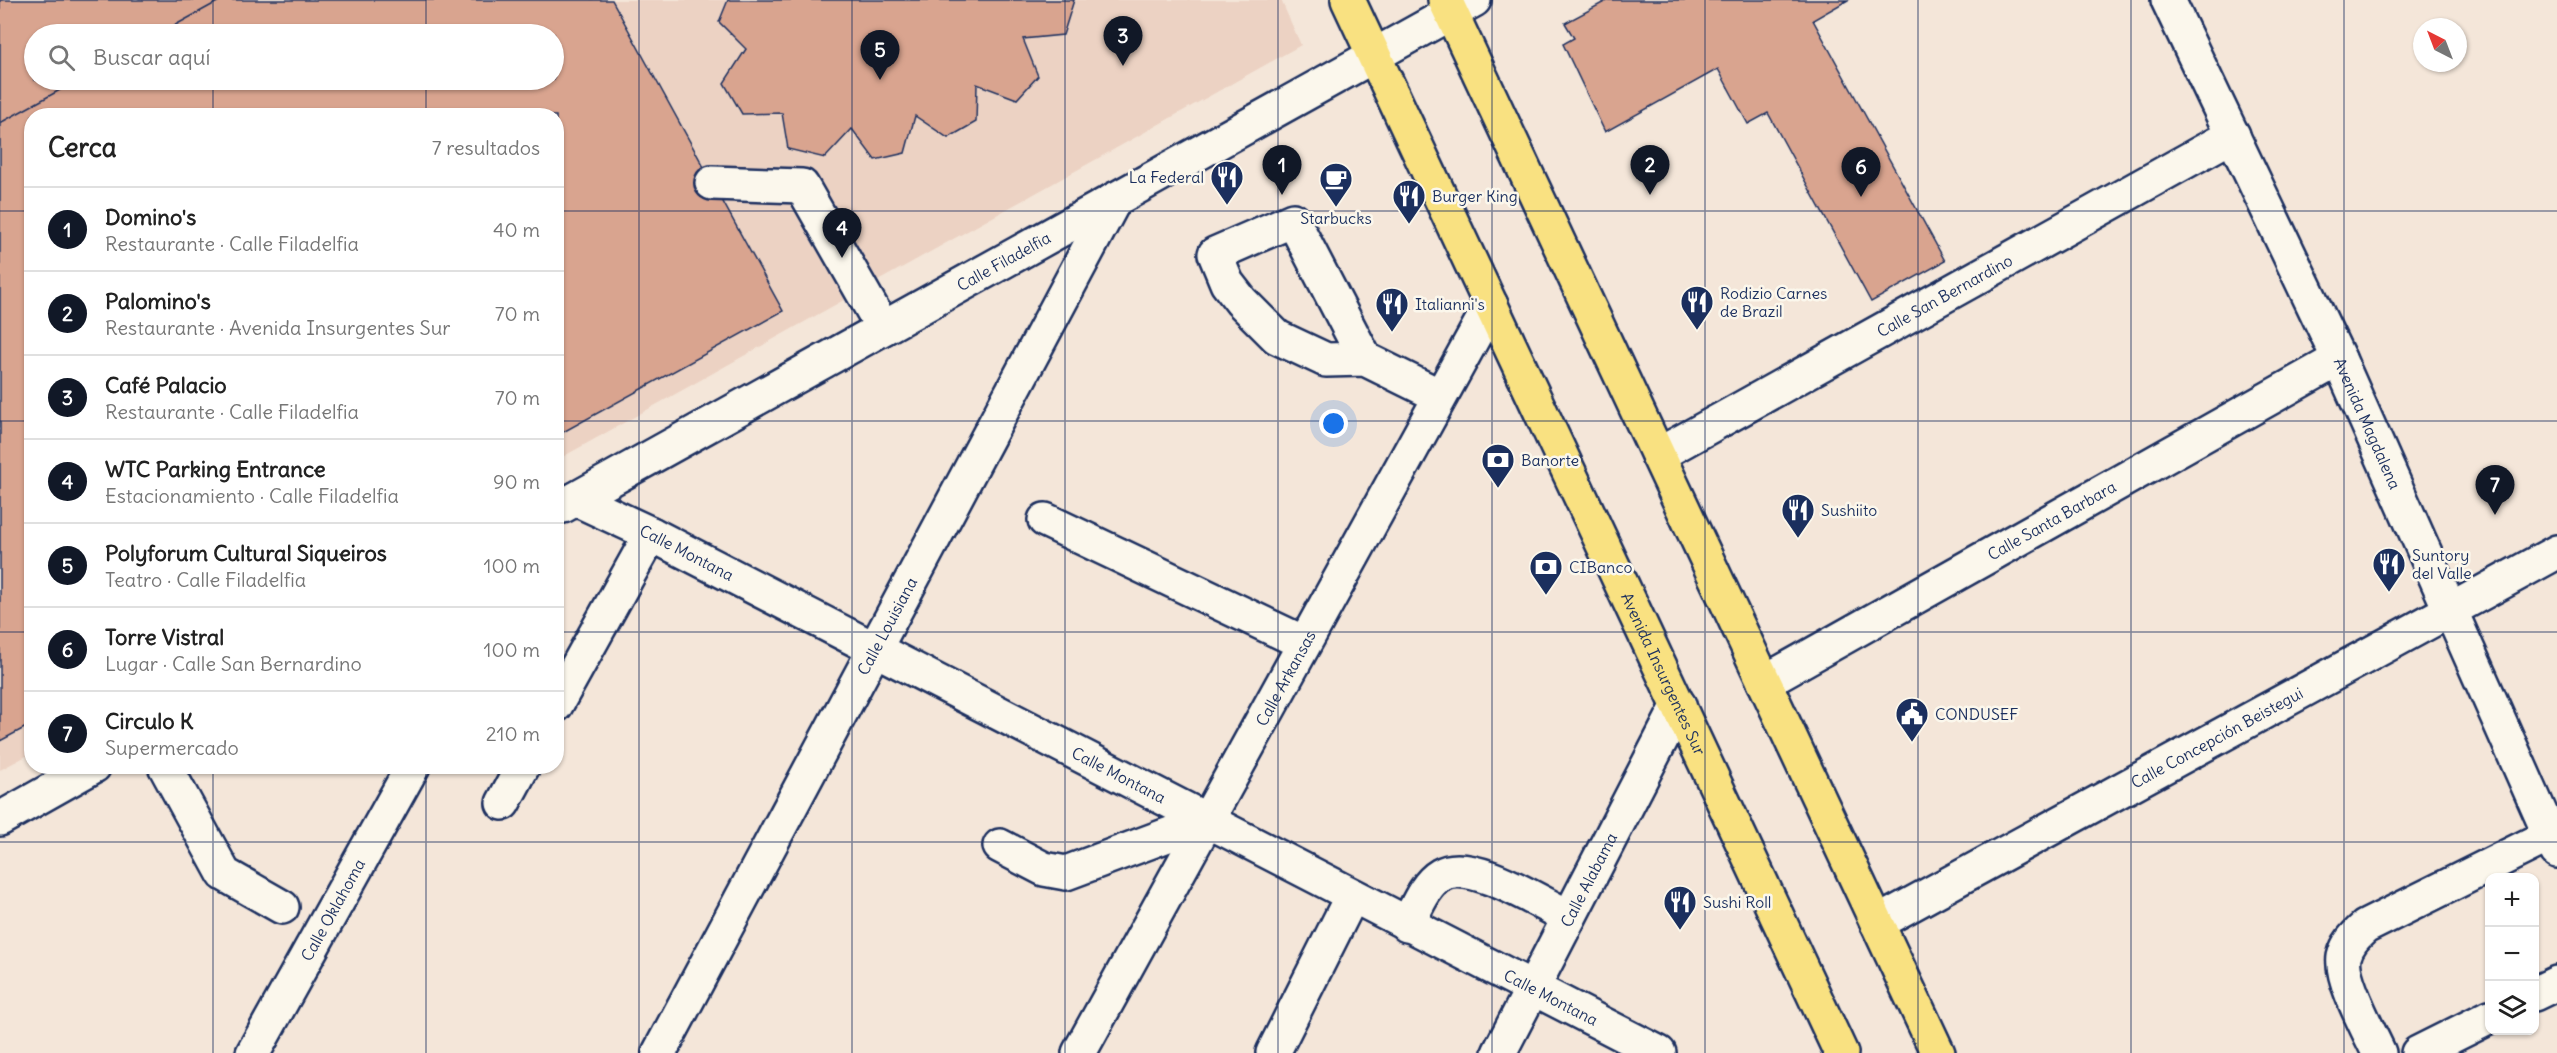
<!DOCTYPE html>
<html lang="es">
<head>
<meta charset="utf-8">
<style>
	body { margin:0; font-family:Delius,sans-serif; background:#f2f2f2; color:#222 }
	.controls { position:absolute; right:18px; bottom:18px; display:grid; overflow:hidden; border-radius:12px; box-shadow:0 2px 4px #0004 }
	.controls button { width:54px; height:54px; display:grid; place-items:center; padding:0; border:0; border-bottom:2px solid #e0e0e0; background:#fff; color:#222; font:30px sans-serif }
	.compass { position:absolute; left:2413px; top:18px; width:54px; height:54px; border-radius:50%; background:#fff; box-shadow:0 2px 4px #0004; rotate:318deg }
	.you { position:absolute; left:1334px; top:424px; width:21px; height:21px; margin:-15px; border:4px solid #fff; border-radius:50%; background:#1a73e8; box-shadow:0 0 0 9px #1a73e833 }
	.badge { display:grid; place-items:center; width:39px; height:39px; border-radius:50%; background:#111827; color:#fff; font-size:20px; font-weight:700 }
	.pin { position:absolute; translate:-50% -50px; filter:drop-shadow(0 2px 3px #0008) }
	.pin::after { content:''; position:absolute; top:32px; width:21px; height:18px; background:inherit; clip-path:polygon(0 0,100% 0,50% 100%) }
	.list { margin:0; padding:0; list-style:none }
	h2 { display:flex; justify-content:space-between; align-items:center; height:78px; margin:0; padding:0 24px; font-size:26px }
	h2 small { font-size:20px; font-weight:400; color:#767676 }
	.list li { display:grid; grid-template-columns:39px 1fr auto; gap:18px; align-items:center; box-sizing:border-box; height:84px; padding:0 24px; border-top:2px solid #e0e0e0 }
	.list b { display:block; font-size:22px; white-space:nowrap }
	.list p { margin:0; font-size:20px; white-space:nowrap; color:#767676 }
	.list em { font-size:20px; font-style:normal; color:#767676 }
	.icon { flex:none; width:33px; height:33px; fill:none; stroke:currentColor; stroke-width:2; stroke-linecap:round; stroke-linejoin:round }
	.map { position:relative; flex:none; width:2557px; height:1053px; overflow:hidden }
	.search { position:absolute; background:#fff; box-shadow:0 2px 4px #0004; left:24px; top:24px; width:540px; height:66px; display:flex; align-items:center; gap:15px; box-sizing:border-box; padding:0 21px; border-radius:33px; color:#767676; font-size:22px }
	.panel { position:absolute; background:#fff; box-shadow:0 2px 4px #0004; left:24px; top:108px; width:540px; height:666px; border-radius:24px }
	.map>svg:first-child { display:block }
</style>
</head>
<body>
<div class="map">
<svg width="2557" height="1053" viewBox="0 0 2557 1053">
	<rect width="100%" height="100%" fill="#f4e6d9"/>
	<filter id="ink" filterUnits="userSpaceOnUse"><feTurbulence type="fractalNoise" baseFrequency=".0167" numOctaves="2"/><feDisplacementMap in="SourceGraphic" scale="12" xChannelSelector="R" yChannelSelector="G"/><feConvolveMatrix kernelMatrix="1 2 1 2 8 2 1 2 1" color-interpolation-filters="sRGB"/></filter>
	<g filter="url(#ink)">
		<path fill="#ecd2c3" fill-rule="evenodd" d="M 0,0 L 1281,0 L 1301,45 L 557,460 L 556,116 L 32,116 L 32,753 L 0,770 ZM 34,34 L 554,34 L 554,80 L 34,80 Z"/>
		<path fill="#d9a48f" stroke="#1b2f5e" stroke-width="1.5" d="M 0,0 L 221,0 L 159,34 L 34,34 L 34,80 L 78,80 L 0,123 Z
			M 221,0 L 612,0 L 783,311 L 556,436 L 556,116 L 32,116 L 32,724 L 0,741 L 0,123 L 78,80 L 554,80 L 554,34 L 159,34 Z
			M 728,0 L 1074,0 L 1063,35 L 1023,39 L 1038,76 L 1017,99 L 977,84 L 976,122 L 948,138 L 915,116 L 905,153 L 875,160 L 852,129 L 825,158 L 788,149 L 782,113 L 742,114 L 724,83 L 746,49 L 719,22 Z
			M 1608,0 L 1848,0 L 1813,20 L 1945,261 L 1871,302 L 1768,113 L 1748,124 L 1718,69 L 1605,132 L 1563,44 L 1574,38 L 1565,23 Z"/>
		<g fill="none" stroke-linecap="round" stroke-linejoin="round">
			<g stroke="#1b2f5e" stroke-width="38">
				<g id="minor">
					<path id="s1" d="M 2168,0 L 2339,359 L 2557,851"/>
					<path d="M 712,183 L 802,186 L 883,328"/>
					<path d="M 1365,359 L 1326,360 L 1277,337 L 1241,301 L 1227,283 L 1215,254 L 1293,220 L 1365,359 L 1440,396"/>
					<path id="s2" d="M 1658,455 L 2233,135"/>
					<path id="s3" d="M 576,499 L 651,534 L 1659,1053"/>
					<path id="s4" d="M 563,506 L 1474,0"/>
					<path d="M 1045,520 L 1304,643"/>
					<path id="s5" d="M 1764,682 L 2339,359"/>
					<path d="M 556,705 L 651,534"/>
					<path d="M 165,766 L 224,874 L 282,907"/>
					<path d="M 503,803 L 523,766"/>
					<path d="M 0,819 L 94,766"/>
					<path d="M 1000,846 L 1044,869 L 1066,873 L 1205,821"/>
					<path id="s6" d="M 1877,923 L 2557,552"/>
					<path d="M 1407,925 C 1416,909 1424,885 1441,875 C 1470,857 1540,903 1569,917"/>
					<path d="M 2534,994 L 2557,983"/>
					<path id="s7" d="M 253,1053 L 413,766"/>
					<path id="s8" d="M 659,1053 L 1115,199"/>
					<path id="s9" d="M 1079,1053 L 1491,305"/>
					<path d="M 1273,1053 L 1352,896"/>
					<path id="s10" d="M 1499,1053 L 1679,705"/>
					<path d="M 2379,1053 C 2369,1031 2340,979 2344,957 C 2347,944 2355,936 2365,927 L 2550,835"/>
					<path d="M 2418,1053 L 2490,1017"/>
				</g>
			</g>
			<g stroke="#1b2f5e" stroke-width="38">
				<g id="major">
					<path id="s11" d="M 1348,0 L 1841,1053"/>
					<path d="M 1445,0 L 1938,1053"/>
				</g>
			</g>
			<use href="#minor" stroke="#fbf7ec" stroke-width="33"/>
			<use href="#major" stroke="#f9e181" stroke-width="33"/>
		</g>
	</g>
	<path fill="none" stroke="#1b2f5e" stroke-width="1.5" stroke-opacity="0.55" d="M 213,0 L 213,34M 426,0 L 426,34M 639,0 L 639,1053M 852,0 L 852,1053M 1065,0 L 1065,1053M 1278,0 L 1278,1053M 1492,0 L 1492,1053M 1705,0 L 1705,1053M 1918,0 L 1918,1053M 2131,0 L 2131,1053M 2344,0 L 2344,1053M 213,80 L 213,116M 426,80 L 426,116M 0,211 L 32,211M 556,211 L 2557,211M 0,421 L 32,421M 556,421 L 2557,421M 0,632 L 32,632M 556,632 L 2557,632M 213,766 L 213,1053M 426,766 L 426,1053M 0,842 L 2557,842"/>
	<defs>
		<g id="restaurant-pin" transform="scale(1.725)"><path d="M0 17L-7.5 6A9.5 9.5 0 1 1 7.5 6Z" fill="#1b2f5e" stroke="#fbf7ec"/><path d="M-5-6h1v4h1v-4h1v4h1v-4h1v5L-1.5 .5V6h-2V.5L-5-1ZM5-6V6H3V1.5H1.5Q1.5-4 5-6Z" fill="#fff"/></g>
		<g id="cafe-pin" transform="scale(1.725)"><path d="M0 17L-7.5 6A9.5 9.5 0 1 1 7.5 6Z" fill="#1b2f5e" stroke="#fbf7ec"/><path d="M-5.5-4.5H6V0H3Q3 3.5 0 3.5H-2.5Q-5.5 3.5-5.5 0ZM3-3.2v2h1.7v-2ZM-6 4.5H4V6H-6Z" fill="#fff"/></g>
		<g id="bank-pin" transform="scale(1.725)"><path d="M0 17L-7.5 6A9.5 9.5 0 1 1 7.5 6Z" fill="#1b2f5e" stroke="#fbf7ec"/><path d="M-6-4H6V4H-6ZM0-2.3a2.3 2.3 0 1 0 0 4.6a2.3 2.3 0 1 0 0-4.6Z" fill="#fff"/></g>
		<g id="civic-pin" transform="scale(1.725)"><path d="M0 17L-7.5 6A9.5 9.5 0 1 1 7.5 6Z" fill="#1b2f5e" stroke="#fbf7ec"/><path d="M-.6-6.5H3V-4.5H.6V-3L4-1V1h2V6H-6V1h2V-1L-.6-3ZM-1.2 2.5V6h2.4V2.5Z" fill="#fff"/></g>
	</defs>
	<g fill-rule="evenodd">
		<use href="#restaurant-pin" x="1227" y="177"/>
		<use href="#cafe-pin" x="1336" y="179"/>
		<use href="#restaurant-pin" x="1409" y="196"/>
		<use href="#restaurant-pin" x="1697" y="302"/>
		<use href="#restaurant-pin" x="1392" y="304"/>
		<use href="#bank-pin" x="1498" y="460"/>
		<use href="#restaurant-pin" x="1798" y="510"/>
		<use href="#restaurant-pin" x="2389" y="564"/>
		<use href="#bank-pin" x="1546" y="567"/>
		<use href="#civic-pin" x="1912" y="714"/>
		<use href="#restaurant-pin" x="1680" y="902"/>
	</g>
	<g text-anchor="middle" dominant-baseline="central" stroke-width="5" stroke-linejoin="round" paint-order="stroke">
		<g font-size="16" fill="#1b2f5e" stroke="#fbf7ec" text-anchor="start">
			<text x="1204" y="177" text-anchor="end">La Federal</text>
			<text x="1432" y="196">Burger King</text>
			<text x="1336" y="218" text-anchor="middle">Starbucks</text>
			<text x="1720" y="293">Rodizio Carnes<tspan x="1720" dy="18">de Brazil</tspan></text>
			<text x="1415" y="304">Italianni's</text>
			<text x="1521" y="460">Banorte</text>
			<text x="1821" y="510">Sushiito</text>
			<text x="2412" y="555">Suntory<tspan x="2412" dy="18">del Valle</tspan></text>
			<text x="1569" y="567">CIBanco</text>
			<text x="1935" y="714">CONDUSEF</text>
			<text x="1703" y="902">Sushi Roll</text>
		</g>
		<g font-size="16" fill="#1b2f5e" stroke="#fbf7ec">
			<text stroke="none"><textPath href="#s4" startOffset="504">Calle Filadelfia</textPath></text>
			<text stroke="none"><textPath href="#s2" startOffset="328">Calle San Bernardino</textPath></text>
			<text stroke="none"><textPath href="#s1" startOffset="468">Avenida Magdalena</textPath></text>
			<text stroke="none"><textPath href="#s5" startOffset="330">Calle Santa Barbara</textPath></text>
			<text stroke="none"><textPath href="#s3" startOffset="123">Calle Montana</textPath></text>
			<text stroke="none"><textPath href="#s8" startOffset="484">Calle Louisiana</textPath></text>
			<text stroke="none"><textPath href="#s11" startOffset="744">Avenida Insurgentes Sur</textPath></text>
			<text stroke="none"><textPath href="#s9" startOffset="428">Calle Arkansas</textPath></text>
			<text stroke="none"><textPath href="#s6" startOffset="387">Calle Concepción Beistegui</textPath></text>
			<text stroke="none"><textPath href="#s3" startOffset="609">Calle Montana</textPath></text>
			<text stroke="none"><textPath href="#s10" startOffset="195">Calle Alabama</textPath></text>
			<text stroke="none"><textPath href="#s7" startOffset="164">Calle Oklahoma</textPath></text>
			<text stroke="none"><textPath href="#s3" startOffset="1095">Calle Montana</textPath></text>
		</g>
	</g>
</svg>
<div class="controls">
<button>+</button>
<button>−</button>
<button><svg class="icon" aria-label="layers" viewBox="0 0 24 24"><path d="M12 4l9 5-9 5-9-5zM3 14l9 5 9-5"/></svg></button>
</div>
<svg class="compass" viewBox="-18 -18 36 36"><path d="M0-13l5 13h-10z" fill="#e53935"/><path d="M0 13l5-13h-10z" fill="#767676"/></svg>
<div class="you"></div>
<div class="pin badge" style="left:1282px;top:195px">1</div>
<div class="pin badge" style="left:1650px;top:195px">2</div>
<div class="pin badge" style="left:1123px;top:66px">3</div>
<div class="pin badge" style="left:842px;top:258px">4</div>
<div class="pin badge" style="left:880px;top:80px">5</div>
<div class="pin badge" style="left:1861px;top:197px">6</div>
<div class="pin badge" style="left:2495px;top:515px">7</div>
<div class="search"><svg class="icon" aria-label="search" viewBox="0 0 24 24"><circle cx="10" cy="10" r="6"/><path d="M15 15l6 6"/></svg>Buscar aquí</div>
<section class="panel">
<h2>Cerca<small>7 resultados</small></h2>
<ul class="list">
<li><span class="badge">1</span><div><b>Domino's</b><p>Restaurante · Calle Filadelfia</p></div><em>40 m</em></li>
<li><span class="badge">2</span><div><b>Palomino's</b><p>Restaurante · Avenida Insurgentes Sur</p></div><em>70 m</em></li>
<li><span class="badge">3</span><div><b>Café Palacio</b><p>Restaurante · Calle Filadelfia</p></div><em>70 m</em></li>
<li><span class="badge">4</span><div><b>WTC Parking Entrance</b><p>Estacionamiento · Calle Filadelfia</p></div><em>90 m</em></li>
<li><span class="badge">5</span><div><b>Polyforum Cultural Siqueiros</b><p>Teatro · Calle Filadelfia</p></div><em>100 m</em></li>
<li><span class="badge">6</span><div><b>Torre Vistral</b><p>Lugar · Calle San Bernardino</p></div><em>100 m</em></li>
<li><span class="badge">7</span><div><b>Circulo K</b><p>Supermercado</p></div><em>210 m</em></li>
</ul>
</section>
</div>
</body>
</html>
